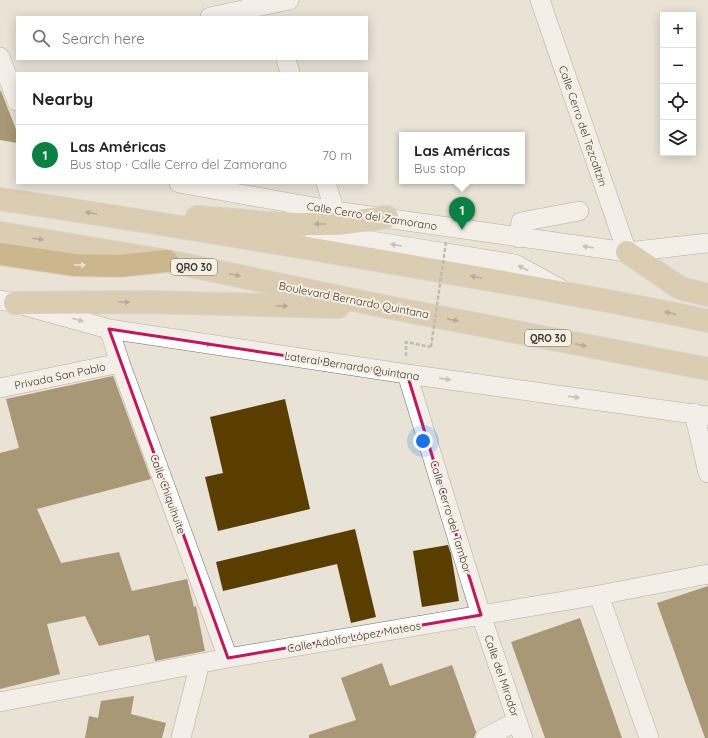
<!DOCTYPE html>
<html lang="en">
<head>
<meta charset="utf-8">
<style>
	body { margin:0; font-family:Quicksand,sans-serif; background:#f2f2f2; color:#222 }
	.controls { position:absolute; right:12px; top:12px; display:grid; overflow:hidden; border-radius:0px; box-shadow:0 2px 10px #0003 }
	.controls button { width:36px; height:36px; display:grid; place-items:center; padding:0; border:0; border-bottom:1px solid #e0e0e0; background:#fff; color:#222; font:20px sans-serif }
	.you { position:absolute; left:423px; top:441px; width:14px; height:14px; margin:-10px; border:3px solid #fff; border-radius:50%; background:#1a73e8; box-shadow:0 0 0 6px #1a73e833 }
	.badge { display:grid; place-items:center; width:26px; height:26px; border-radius:50%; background:#0b8043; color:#fff; font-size:13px; font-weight:700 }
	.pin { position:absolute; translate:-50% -33px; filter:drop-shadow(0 1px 2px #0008) }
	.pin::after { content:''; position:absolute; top:21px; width:14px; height:12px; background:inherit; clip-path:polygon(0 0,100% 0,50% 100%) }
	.popup { position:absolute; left:399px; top:132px; width:126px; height:52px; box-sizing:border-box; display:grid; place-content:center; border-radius:0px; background:#fff; filter:drop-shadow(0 1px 3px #0005); font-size:13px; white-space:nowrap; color:#767676 }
	.popup b { font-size:15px; color:#222 }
	.popup::after { content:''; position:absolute; left:50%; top:100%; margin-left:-8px; border:8px solid transparent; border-top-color:#fff }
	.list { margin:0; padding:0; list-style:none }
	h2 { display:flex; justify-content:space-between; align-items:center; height:52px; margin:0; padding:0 16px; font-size:17px }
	h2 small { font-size:13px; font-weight:400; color:#767676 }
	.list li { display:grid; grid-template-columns:26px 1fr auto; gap:12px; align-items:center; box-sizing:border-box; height:60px; padding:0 16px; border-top:1px solid #e0e0e0 }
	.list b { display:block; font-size:15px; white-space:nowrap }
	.list p { margin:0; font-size:13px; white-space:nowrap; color:#767676 }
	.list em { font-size:13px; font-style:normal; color:#767676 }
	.icon { flex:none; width:22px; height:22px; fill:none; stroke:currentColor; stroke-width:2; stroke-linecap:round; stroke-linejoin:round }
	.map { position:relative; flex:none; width:708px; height:738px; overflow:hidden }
	.search { position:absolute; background:#fff; box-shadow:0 2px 10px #0003; left:16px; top:16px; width:352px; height:44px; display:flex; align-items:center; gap:10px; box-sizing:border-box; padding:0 14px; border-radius:0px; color:#767676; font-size:15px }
	.panel { position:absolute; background:#fff; box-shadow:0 2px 10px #0003; left:16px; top:72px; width:352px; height:112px; border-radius:0px }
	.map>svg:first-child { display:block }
</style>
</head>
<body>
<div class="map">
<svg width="708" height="738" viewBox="0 0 708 738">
	<rect width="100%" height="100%" fill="#e9e2d6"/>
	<path fill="#5a3e00" d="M 0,91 L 1,91 L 17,132 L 17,143 L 0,140 Z
		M 113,376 L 151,479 L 37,509 L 61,563 L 119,552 L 132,591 L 187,579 L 194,607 L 196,606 L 205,651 L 155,661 L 149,635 L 99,646 L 85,616 L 47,624 L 60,674 L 0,689 L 0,453 L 19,448 L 6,399 Z
		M 285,399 L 310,509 L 218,531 L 205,477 L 223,473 L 210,417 Z
		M 355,529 L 376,617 L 351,623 L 337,564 L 223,591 L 216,562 Z
		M 448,545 L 451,554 L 459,601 L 422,607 L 413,551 Z
		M 708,586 L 708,738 L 705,738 L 657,603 Z
		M 580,618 L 622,738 L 545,738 L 511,642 Z
		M 382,663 L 390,686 L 452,665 L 476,732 L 474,738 L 309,738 L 309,735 L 356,720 L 341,678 Z
		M 134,696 L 131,714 L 166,723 L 162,738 L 85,738 L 89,716 L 98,718 L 101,701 Z"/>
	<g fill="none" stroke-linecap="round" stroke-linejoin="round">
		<g stroke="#756e64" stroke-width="20">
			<path id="minor" d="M 540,0 L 627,252
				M 210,17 L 289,0
				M 0,57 L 17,101
				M 286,59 L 290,73
				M 179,183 L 335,211 L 627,252 L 708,243
				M 326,183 L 335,211
				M 519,238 L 521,222 L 579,211
				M 312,243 L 371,241 L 515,264 L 561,289
				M 0,300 L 15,303 L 109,329 L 407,374 L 708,416
				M 109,329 L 120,363 L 228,658
				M 407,374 L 481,615 L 523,738
				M 0,388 L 120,363
				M 694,413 L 708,473
				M 599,595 L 649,738
				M 0,702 L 228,658 L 599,595 L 708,574
				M 181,738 L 200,663
				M 485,738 L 517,721"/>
		</g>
		<g stroke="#c4c4c2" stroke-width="24">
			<path id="major" d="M 0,199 C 143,220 285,244 428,269 C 521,285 615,301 708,321
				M 197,217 L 282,224 L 338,224 L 387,217
				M 0,233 L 167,261 L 387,307 L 708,369
				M 627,252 L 680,288 L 708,295
				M 15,303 L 148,302 L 338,307"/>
		</g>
		<g stroke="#c4c4c2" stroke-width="24">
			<path id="highway" d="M 0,254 L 74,265 L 119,266 L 167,261"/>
		</g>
		<path stroke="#918c84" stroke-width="2.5" stroke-dasharray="4 2" stroke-linecap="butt" d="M 406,356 L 406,342 L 431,347"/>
		<use href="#minor" stroke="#fff" stroke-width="19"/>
		<use href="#major" stroke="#cbb388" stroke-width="22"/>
		<use href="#highway" stroke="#a88038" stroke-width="22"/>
		<path stroke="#918c84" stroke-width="2.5" stroke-dasharray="4 2" stroke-linecap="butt" d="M 431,347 L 446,242"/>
	</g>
	<defs><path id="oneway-solid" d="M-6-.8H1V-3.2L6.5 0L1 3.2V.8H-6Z"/></defs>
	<g fill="#756a56">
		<use href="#oneway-solid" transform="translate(91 213) rotate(-171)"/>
		<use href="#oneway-solid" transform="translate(320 224) rotate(180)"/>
		<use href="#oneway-solid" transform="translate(38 239) rotate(9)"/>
		<use href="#oneway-solid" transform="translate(235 275) rotate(12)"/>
		<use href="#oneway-solid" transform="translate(476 277) rotate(-170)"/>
		<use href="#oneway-solid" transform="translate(124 302)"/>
		<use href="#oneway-solid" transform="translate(282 306) rotate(2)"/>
		<use href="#oneway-solid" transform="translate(670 313) rotate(-168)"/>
		<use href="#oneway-solid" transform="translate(453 320) rotate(11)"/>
		<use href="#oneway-solid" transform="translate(581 345) rotate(11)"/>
	</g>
	<g fill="#9e9c9a">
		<use href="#oneway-solid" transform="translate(396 245) rotate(-171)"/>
		<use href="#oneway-solid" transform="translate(588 247) rotate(-172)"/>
		<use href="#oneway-solid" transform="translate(523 268) rotate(-152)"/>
		<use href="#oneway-solid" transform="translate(78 320) rotate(16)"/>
		<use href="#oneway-solid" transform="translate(206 344) rotate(9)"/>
		<use href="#oneway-solid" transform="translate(445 379) rotate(8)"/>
		<use href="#oneway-solid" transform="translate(574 397) rotate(8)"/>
	</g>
	<use fill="#eadec9" href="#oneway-solid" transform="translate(80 265) rotate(1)"/>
	<path d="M0 0H708V738H0ZM 109,329 L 407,374 L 481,615 L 228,658 Z" fill="#e9e2d6" fill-opacity=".55" fill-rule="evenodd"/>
	<path fill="none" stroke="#c2185b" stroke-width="3" stroke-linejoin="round" d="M 109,329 L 407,374 L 481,615 L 228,658 Z"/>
	<g text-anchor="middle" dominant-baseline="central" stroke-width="4" stroke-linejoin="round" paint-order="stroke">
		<g fill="#f6efe3" stroke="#747069" stroke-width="1">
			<rect x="171" y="259" width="46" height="16" rx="3"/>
			<rect x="525" y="330" width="46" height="16" rx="3"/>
		</g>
		<g font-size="10" font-weight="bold" fill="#3c3a35">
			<text x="194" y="267">QRO 30</text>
			<text x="548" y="338">QRO 30</text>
		</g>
		<g font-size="11" fill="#3c3a35" stroke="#f6efe3">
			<text transform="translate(583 126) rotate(71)">Calle Cerro del Tezcaltzin</text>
			<text transform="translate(372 216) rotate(9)">Calle Cerro del Zamorano</text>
			<text transform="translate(354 300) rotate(11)">Boulevard Bernardo Quintana</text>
			<text transform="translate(352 366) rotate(9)">Lateral Bernardo Quintana</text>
			<text transform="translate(60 376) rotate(-12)">Privada San Pablo</text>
			<text transform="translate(168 494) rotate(70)">Calle Chiquihuite</text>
			<text transform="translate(451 517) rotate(73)">Calle Cerro del Tambor</text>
			<text transform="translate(354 637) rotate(-10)">Calle Adolfo López Mateos</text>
			<text transform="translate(502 676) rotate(71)">Calle del Mirador</text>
		</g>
	</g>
</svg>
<div class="controls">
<button>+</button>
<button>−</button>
<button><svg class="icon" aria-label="locate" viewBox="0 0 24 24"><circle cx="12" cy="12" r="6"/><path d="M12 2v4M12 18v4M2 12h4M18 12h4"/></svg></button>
<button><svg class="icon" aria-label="layers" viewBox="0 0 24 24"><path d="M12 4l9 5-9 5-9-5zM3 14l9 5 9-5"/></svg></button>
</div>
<div class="you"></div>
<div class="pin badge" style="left:462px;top:230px">1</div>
<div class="popup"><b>Las Américas</b>Bus stop</div>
<div class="search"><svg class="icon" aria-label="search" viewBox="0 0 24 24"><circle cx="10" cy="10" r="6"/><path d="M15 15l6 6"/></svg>Search here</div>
<section class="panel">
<h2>Nearby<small></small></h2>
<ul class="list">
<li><span class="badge">1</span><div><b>Las Américas</b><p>Bus stop · Calle Cerro del Zamorano</p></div><em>70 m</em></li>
</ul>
</section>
</div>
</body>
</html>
